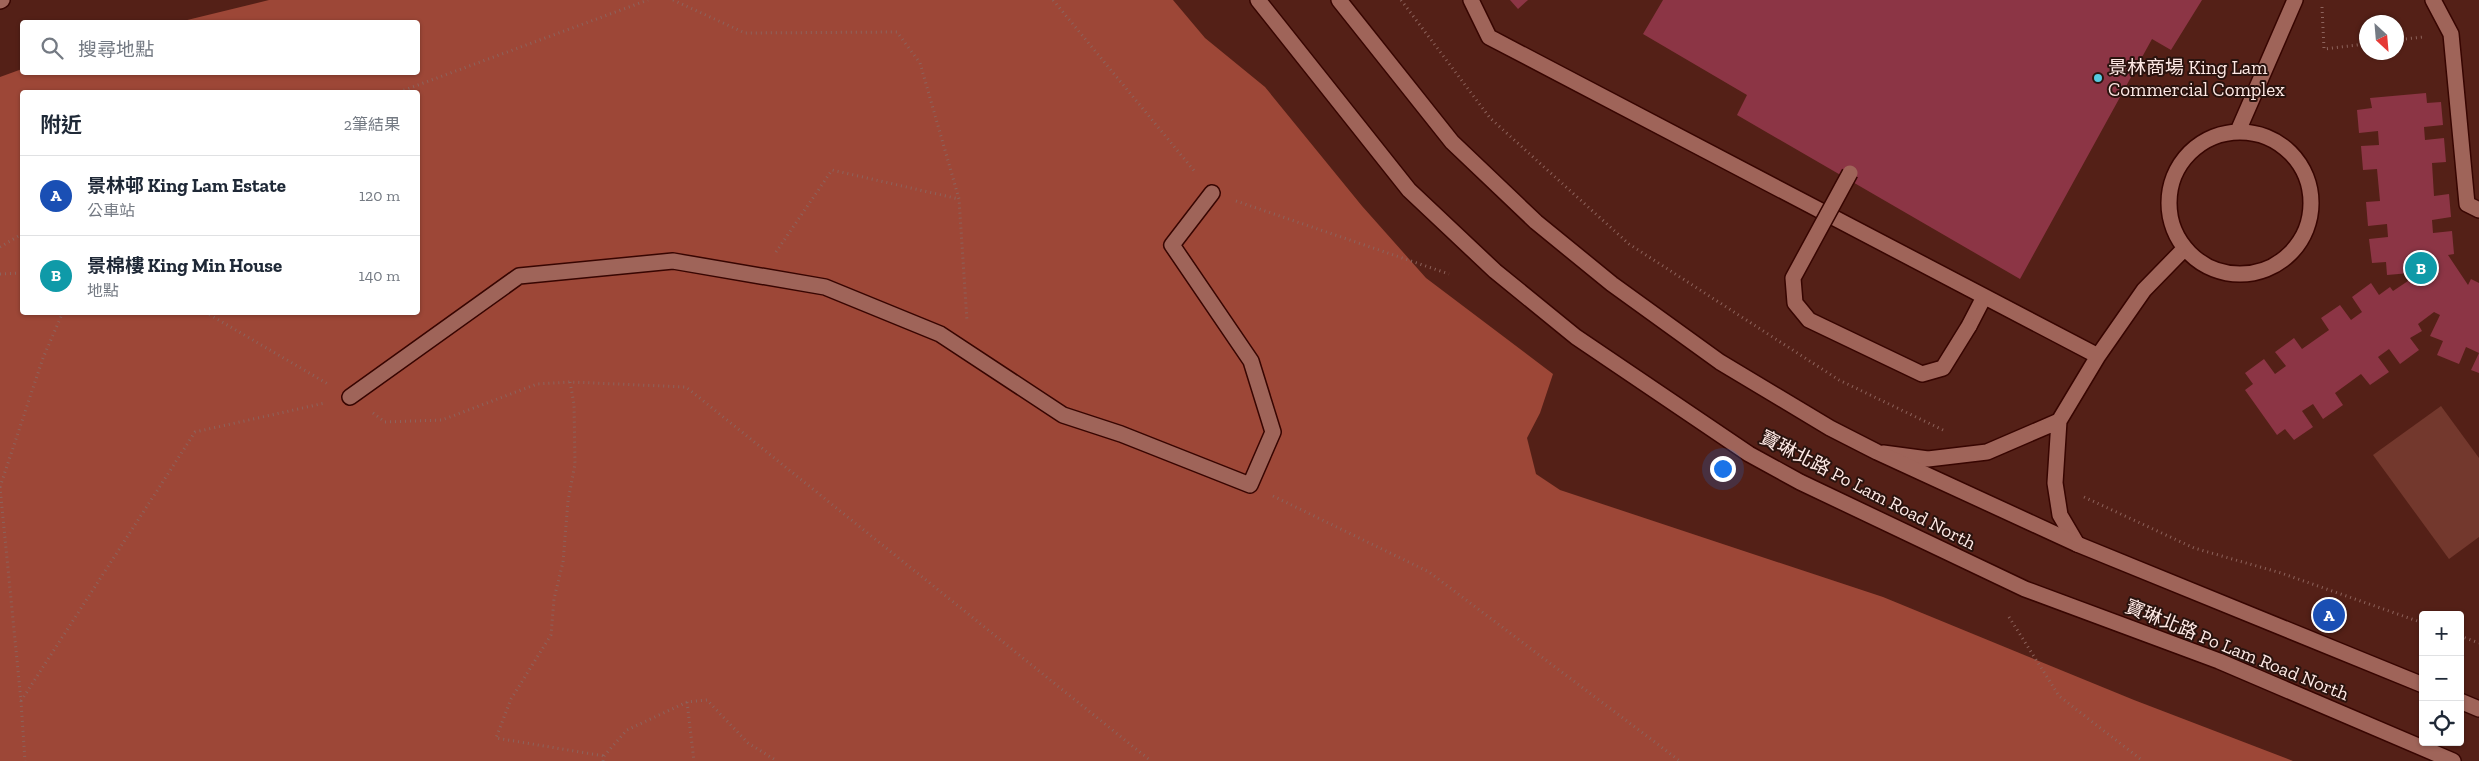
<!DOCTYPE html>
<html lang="zh-TW">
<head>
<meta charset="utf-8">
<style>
	body { margin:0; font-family:"Zilla Slab","Noto Sans TC",serif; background:#f6f6f7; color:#1f2937 }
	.controls { position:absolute; right:15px; bottom:15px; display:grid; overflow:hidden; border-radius:5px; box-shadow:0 1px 4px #0004 }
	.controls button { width:45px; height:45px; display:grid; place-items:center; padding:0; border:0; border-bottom:1px solid #e0e1e3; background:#fff; color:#1f2937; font:25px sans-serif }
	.compass { position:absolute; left:2359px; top:15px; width:45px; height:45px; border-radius:50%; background:#fff; box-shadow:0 1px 4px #0004; rotate:154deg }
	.you { position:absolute; left:1722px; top:468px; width:18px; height:18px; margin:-12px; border:4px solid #fff; border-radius:50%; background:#1a73e8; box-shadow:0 0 0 8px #1a73e833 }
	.badge { display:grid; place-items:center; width:32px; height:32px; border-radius:50%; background:#0b8043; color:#fff; font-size:16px; font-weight:700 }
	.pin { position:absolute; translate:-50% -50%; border:2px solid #fff; box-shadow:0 1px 5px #0006 }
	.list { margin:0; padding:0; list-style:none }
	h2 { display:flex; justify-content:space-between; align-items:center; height:65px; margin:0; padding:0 20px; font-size:21px }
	h2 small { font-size:16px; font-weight:400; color:#747a83 }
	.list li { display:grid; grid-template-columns:32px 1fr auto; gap:15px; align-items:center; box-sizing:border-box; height:80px; padding:0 20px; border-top:1px solid #e0e1e3 }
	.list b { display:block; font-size:19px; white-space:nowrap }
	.list p { margin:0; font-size:16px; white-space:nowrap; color:#747a83 }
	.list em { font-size:16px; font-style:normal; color:#747a83 }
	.icon { flex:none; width:28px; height:28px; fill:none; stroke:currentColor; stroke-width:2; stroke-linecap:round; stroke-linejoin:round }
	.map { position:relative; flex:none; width:2479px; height:761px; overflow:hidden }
	.search { position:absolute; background:#fff; box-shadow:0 1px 4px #0004; left:20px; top:20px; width:400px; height:55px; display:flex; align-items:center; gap:12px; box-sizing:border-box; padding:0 18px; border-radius:5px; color:#747a83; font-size:19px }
	.panel { position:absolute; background:#fff; box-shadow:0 1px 4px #0004; left:20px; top:90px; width:400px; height:225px; border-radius:5px }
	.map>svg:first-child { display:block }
</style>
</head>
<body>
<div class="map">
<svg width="2479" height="761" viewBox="0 0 2479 761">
	<rect width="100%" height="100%" fill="#542017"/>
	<path fill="#73382d" d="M 2441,406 L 2479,458 L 2479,537 L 2449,559 L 2373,455 Z"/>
	<path fill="#9d4737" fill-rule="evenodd" d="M 269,0 L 1173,0 L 1205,38 L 1265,87 L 1362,206 L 1426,278 L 1553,374 L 1540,413 L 1527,438 L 1536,474 L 1560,490 L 1883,597 L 2134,700 L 2293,761 L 0,761 L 0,77 L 22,69 L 22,72 L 418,72 L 418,22 L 179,22 ZM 22,92 L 418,92 L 418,312 L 22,312 Z"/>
	<path fill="#8c3545" d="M 1510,0 L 1528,0 L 1518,9 Z
		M 1663,0 L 2202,0 L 2171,50 L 2152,39 L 2020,279 L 1737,115 L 1747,95 L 1643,34 Z
		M 2426,93 L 2427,103 L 2441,102 L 2443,125 L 2424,127 L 2425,140 L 2444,138 L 2446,162 L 2432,163 L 2434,196 L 2449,194 L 2451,217 L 2432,220 L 2433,233 L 2452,231 L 2454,254 L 2448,255 L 2468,285 L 2471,279 L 2479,283 L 2479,373 L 2471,370 L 2479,353 L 2466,347 L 2459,364 L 2437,355 L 2443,341 L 2430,336 L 2440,315 L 2434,312 L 2418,324 L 2422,331 L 2410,338 L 2419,350 L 2400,364 L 2389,349 L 2378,357 L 2389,372 L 2370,385 L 2361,374 L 2335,393 L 2343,405 L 2323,419 L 2313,404 L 2302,411 L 2313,427 L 2294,440 L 2285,429 L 2277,435 L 2245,390 L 2253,384 L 2245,373 L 2264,359 L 2275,374 L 2286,366 L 2275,352 L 2294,338 L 2302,349 L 2329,330 L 2321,318 L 2340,305 L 2351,320 L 2362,312 L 2352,297 L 2371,283 L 2379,295 L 2390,287 L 2393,291 L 2411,279 L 2410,273 L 2387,275 L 2386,262 L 2372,263 L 2369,239 L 2388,237 L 2387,224 L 2368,226 L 2366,202 L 2380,201 L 2377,169 L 2363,170 L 2361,146 L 2379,145 L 2378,131 L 2359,133 L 2357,110 L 2372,108 L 2370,98 Z"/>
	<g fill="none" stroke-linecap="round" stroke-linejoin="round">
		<g stroke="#370501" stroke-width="18">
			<path id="service" d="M 1471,0 L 1489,37 L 2098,356
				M 2433,0 L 2451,34 L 2467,204 L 2479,210
				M 2238,131 L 2295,0
				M2169 203a71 71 0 1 1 142 0a71 71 0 1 1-142 0Z
				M 1969,326 L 1984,297
				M 350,397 L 519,276 L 673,261 L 825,287 L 940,334 L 1063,415 L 1121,434 L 1250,485 L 1273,432 L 1251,361 L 1172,245 L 1212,193
				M 1883,453 L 1928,459 L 1987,452 L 2059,421
				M 2077,544 L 2060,515 L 2055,483 L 2059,421 L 2098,356 L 2144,290 L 2184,249"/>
		</g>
		<g stroke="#370501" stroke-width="18">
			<path id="secondary" d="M 1258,0 L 1409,190 L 1495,271 L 1576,337 L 1749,454 L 1800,482 L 2025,589 L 2219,661 L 2453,761
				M 1339,0 L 1452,142 L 1536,222 L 1612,284 L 1720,362 L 1830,428 L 1877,452 L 2077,544 L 2423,685
				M 0,1 L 2,0
				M 2460,701 L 2479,709"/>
		</g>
		<path stroke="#8d635c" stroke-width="3" stroke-dasharray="1 4" stroke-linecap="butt" d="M 673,0 L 745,33 L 897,32 L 920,63 L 959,199 L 967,321
			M 1053,0 L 1196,173
			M 1401,0 L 1490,118 L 1629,244 L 1839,380 L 1943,430
			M 2322,7 L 2324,49 L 2366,44
			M 2396,40 L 2423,37
			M 399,92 L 648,0
			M 1236,201 L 1449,274
			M 0,247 L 22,234
			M 776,252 L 832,170 L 959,199
			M 0,274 L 22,273
			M 205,312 L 328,384
			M 570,382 L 574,404 L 575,464 L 568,501 L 563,562 L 554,599 L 551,635 L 511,699 L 496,738 L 604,756
			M 373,413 L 385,422 L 442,420 L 537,384 L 570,382 L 686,387 L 1151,761
			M 0,487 L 21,701 L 25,761
			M 0,487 L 43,358 L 63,312
			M 1273,496 L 1429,572 L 1680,761
			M 2084,497 L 2194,548 L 2281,573 L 2423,623
			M 2009,617 L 2059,696 L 2143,761
			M 2460,636 L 2479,643
			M 21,701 L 195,432 L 325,403
			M 687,702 L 694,761
			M 603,761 L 604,756 L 627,730 L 687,702 L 707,700 L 748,743 L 777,761"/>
		<use href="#service" stroke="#9f6459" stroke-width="15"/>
		<use href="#secondary" stroke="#9f6459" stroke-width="15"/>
		<g stroke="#370501" stroke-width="18" stroke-linecap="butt">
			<path id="service-bridge" d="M 1850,173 L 1793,278 L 1795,303 L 1809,320 L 1922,374 L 1943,368 L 1969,326"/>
		</g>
		<use href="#service-bridge" stroke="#9f6459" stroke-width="15"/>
	</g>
	<circle fill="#55cae0" stroke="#2a130e" stroke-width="2" cx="2098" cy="78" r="5"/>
	<g text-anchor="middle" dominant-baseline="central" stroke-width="4" stroke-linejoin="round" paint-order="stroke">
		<g font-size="19" fill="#fee9e5" stroke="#2a130e" text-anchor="start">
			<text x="2108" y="67">景林商場 King Lam<tspan x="2108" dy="22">Commercial Complex</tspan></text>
		</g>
		<g font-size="19" fill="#fee9e5" stroke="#2a130e">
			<text transform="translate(1868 490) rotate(27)">寶琳北路 Po Lam Road North</text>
			<text transform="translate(2237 650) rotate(22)">寶琳北路 Po Lam Road North</text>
		</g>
	</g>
</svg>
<div class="controls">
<button>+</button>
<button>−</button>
<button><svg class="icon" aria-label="locate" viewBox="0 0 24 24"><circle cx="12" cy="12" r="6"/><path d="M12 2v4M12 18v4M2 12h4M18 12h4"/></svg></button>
</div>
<svg class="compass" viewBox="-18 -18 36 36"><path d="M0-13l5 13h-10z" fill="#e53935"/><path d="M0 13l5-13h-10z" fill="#747a83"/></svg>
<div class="you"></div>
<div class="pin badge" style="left:2329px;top:615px;background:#1a4fb4">A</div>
<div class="pin badge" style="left:2421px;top:268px;background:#0f9aa8">B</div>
<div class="search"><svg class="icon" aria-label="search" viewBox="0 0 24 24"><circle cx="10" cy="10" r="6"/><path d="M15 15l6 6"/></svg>搜尋地點</div>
<section class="panel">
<h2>附近<small>2筆結果</small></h2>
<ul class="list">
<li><span class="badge" style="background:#1a4fb4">A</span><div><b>景林邨 King Lam Estate</b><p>公車站</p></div><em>120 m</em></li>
<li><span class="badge" style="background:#0f9aa8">B</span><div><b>景棉樓 King Min House</b><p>地點</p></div><em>140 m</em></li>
</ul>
</section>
</div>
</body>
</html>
